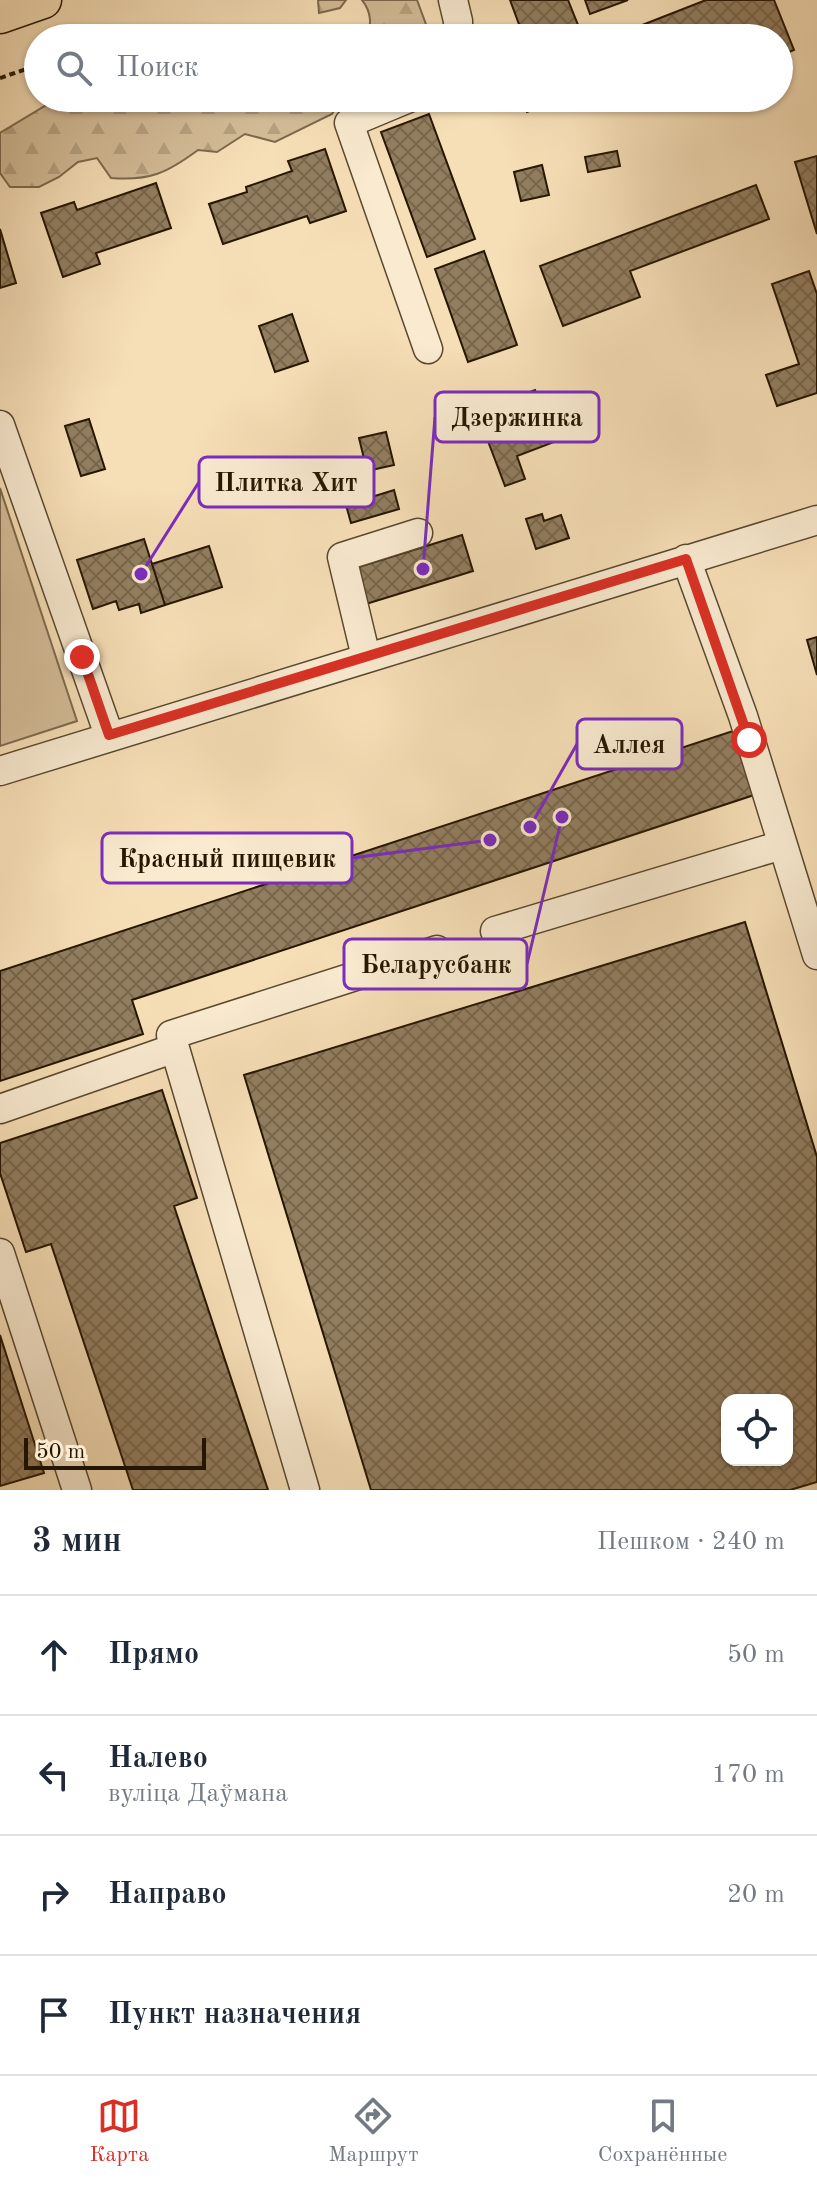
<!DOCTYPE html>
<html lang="ru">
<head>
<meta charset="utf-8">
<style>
	body { margin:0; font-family:"Old Standard TT",serif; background:#f2f2f3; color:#1f2937 }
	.controls { position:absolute; right:24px; bottom:24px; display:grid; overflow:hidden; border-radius:16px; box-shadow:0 2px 6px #0004 }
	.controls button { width:72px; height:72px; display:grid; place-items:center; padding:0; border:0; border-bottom:2px solid #e0e1e3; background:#fff; color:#1f2937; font:40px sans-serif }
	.scale { position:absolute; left:24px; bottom:20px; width:182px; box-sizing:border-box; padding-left:8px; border:4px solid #261601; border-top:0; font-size:22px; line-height:28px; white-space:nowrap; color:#261601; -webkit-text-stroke:6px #f9ead0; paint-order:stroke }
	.stop { position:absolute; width:24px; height:24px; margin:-18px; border:6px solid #d93025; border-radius:50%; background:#fff }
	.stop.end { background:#d93025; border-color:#fff; box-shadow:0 2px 8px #0008 }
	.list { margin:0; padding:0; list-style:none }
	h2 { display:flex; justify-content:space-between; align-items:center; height:104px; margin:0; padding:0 32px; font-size:34px }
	h2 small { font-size:26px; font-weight:400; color:#747a83 }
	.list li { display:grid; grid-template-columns:52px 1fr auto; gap:24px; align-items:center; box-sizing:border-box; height:120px; padding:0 32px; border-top:2px solid #e0e1e3 }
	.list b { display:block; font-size:30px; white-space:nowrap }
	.list p { margin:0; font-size:26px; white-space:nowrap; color:#747a83 }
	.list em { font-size:26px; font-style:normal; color:#747a83 }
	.icon { flex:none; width:44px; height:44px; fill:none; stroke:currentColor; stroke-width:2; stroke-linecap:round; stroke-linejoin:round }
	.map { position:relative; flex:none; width:817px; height:1490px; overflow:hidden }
	.search { position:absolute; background:#fff; box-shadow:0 2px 6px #0004; left:24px; right:24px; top:24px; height:88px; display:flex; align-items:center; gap:20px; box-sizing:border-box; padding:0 28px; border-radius:44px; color:#747a83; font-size:30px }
	.sheet { height:584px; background:#fff }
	nav { display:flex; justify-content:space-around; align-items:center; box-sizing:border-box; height:112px; border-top:2px solid #e0e1e3; background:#fff; font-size:22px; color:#747a83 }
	nav a { display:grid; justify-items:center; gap:4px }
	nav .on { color:#d93025 }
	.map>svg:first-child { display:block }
</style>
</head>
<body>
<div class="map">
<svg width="817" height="1490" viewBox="0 0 817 1490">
	<defs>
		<pattern id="forest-firs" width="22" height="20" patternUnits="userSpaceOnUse" patternTransform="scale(2)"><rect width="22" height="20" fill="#d3bc97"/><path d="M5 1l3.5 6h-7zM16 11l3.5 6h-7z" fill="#b5a180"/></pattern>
		<pattern id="building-cross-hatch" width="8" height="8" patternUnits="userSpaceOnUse" patternTransform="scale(2)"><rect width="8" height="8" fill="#927e5f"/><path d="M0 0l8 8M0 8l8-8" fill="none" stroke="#77664c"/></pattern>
	</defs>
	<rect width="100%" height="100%" fill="#f6deb6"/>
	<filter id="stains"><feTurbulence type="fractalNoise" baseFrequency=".0025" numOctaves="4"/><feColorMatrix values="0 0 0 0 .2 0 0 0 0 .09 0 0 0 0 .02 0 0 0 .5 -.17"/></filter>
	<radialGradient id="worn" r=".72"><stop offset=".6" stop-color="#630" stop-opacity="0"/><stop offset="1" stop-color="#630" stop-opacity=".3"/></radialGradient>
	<path fill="#d3bc97" stroke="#7c694c" stroke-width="2" d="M 0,488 L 77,721 L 0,746 Z"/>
	<path fill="url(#forest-firs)" stroke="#7c694c" stroke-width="2" d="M 318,0 L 346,0 L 340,8 L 319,13 Z
		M 362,0 L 417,0 L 431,38 L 365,38 C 373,26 371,11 362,0 Z
		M 58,98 L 205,98 L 209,104 L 221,98 L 342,98 L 332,114 L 275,142 L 245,134 L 217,152 L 198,150 C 167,173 150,181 111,178 L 97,158 L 78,162 L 59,177 L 39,187 L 10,187 L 0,173 L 0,133 Z"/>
	<path fill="url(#building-cross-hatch)" stroke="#261601" stroke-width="2" fill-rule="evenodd" d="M 510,0 L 568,0 L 578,25 L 546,38 L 498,38 L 497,36 L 520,27 Z
		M 585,0 L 628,0 L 590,14 Z
		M 706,0 L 774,0 L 794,50 L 779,56 L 779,38 L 726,38 L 725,34 L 715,38 L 609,38 Z
		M 522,98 L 562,98 L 527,112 Z
		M 429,114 L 475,239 L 427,257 L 381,132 Z
		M 325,149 L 346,211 L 310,223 L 307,216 L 223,244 L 209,204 L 247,192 L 246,187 L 292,171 L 288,161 Z
		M 617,151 L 620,166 L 588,172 L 585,157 Z
		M 817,156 L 817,234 L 795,162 Z
		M 542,165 L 549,195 L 521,201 L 514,172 Z
		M 156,183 L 171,228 L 96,253 L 100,264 L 63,277 L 41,213 L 74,202 L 77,210 Z
		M 756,185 L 769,219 L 630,271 L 640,297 L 563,326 L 540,266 Z
		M 0,229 L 16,283 L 0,288 Z
		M 484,251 L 517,345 L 468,362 L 435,269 Z
		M 809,271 L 817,294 L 817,393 L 777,406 L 766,375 L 799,364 L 772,284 Z
		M 292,314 L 308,361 L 275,372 L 259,326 Z
		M 535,390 L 554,442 L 517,456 L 525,479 L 505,486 L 477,412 Z
		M 89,419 L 105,469 L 81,476 L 65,426 Z
		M 386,432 L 394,465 L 367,471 L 359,438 Z
		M 394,490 L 399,509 L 351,523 L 346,505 Z
		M 542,514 L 544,521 L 561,515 L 569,538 L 536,549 L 526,519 Z
		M 462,535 L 473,571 L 366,604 L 355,568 Z
		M 144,539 L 165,605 L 141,613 L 139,604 L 119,610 L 116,601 L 93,609 L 77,560 Z
		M 209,546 L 222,587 L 165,605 L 152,564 Z
		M 817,637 L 817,675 L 807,640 Z
		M 733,731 L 754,795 L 132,1000 L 143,1034 L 0,1081 L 0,971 Z
		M 745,922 L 817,1157 L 817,1482 L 790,1490 L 371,1490 L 244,1075 ZM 727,1400 L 787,1400 L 787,1460 L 727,1460 Z
		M 162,1090 L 197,1198 L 174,1206 L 268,1490 L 133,1490 L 51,1244 L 26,1252 L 0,1173 L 0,1143 Z
		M 0,1335 L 44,1473 L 0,1486 Z"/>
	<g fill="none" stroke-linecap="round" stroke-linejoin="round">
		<g stroke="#5a482e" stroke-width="31">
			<path id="minor" d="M 453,0 L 458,21 L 458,38
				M 409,98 L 349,123 L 428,349
				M 0,425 L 109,735
				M 686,559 L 743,716 L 817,955
				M 366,657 L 342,557 L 418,533
				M 0,771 L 817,520
				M 495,931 L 782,845
				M 0,1109 L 175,1048
				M 0,1253 L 77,1490
				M 305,1490 L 171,1035 L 437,950"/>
		</g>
		<g stroke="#261601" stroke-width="39">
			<path id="major" d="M 0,15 L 43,0"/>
		</g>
		<path stroke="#261601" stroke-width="4" stroke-dasharray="6 4" stroke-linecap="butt" d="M 0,78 L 38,65"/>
		<use href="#minor" stroke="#f9ead0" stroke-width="28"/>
		<use href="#major" stroke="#f6deb6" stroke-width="36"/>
	</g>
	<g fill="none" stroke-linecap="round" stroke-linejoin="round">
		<path stroke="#d93025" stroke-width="10" d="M 82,657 L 109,735 L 686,559 L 749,740"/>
	</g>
	<path fill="none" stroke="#7b2cbf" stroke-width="3" d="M423 569L435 417M141 574L199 482M530 827L577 744M490 840L352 858M562 817L527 964"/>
	<g fill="#7b2cbf" stroke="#f9ead0" stroke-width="3">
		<circle cx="423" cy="569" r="8"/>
		<circle cx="141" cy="574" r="8"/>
		<circle cx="530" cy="827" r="8"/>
		<circle cx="490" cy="840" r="8"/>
		<circle cx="562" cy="817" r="8"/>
	</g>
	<g fill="#f9ead0" stroke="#7b2cbf" stroke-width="3">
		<rect x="435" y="392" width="164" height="50" rx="8"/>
		<rect x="199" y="457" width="175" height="50" rx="8"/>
		<rect x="577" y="719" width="105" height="50" rx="8"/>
		<rect x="102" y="833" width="250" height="50" rx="8"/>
		<rect x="344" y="939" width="183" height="50" rx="8"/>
	</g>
	<g font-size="26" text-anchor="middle" font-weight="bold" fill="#261601">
		<text x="517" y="426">Дзержинка</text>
		<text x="286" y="491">Плитка Хит</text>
		<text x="629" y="753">Аллея</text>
		<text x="227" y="867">Красный пищевик</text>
		<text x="436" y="973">Беларусбанк</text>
	</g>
	<rect width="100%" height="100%" filter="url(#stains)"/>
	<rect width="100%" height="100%" fill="url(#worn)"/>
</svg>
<div class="controls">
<button><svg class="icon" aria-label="locate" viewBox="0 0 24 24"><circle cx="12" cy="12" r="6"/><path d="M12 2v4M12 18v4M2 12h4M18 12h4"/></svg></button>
</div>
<div class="scale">50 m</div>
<div class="stop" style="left:749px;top:740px"></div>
<div class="stop end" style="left:82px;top:657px"></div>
<div class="search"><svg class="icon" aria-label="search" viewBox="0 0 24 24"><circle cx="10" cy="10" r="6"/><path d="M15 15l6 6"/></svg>Поиск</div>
</div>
<section class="sheet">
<h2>3 мин<small>Пешком · 240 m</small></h2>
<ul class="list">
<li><svg class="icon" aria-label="ahead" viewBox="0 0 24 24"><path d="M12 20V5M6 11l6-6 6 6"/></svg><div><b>Прямо</b></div><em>50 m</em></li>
<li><svg class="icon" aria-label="left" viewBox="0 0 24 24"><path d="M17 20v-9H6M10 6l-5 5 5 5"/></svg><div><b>Налево</b><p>вуліца Даўмана</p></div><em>170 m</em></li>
<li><svg class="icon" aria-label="right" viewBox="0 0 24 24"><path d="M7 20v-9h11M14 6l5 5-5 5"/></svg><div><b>Направо</b></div><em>20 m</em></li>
<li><svg class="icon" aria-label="arrive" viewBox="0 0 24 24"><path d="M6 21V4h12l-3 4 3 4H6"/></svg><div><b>Пункт назначения</b></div></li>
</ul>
</section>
<nav>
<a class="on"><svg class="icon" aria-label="map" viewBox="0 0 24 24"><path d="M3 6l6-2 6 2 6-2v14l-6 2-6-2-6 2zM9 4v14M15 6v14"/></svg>Карта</a>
<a><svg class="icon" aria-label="directions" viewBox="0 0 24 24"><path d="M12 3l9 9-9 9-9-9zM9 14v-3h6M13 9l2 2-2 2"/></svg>Маршрут</a>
<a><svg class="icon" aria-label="saved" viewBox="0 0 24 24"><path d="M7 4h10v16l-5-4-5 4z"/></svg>Сохранённые</a>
</nav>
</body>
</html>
